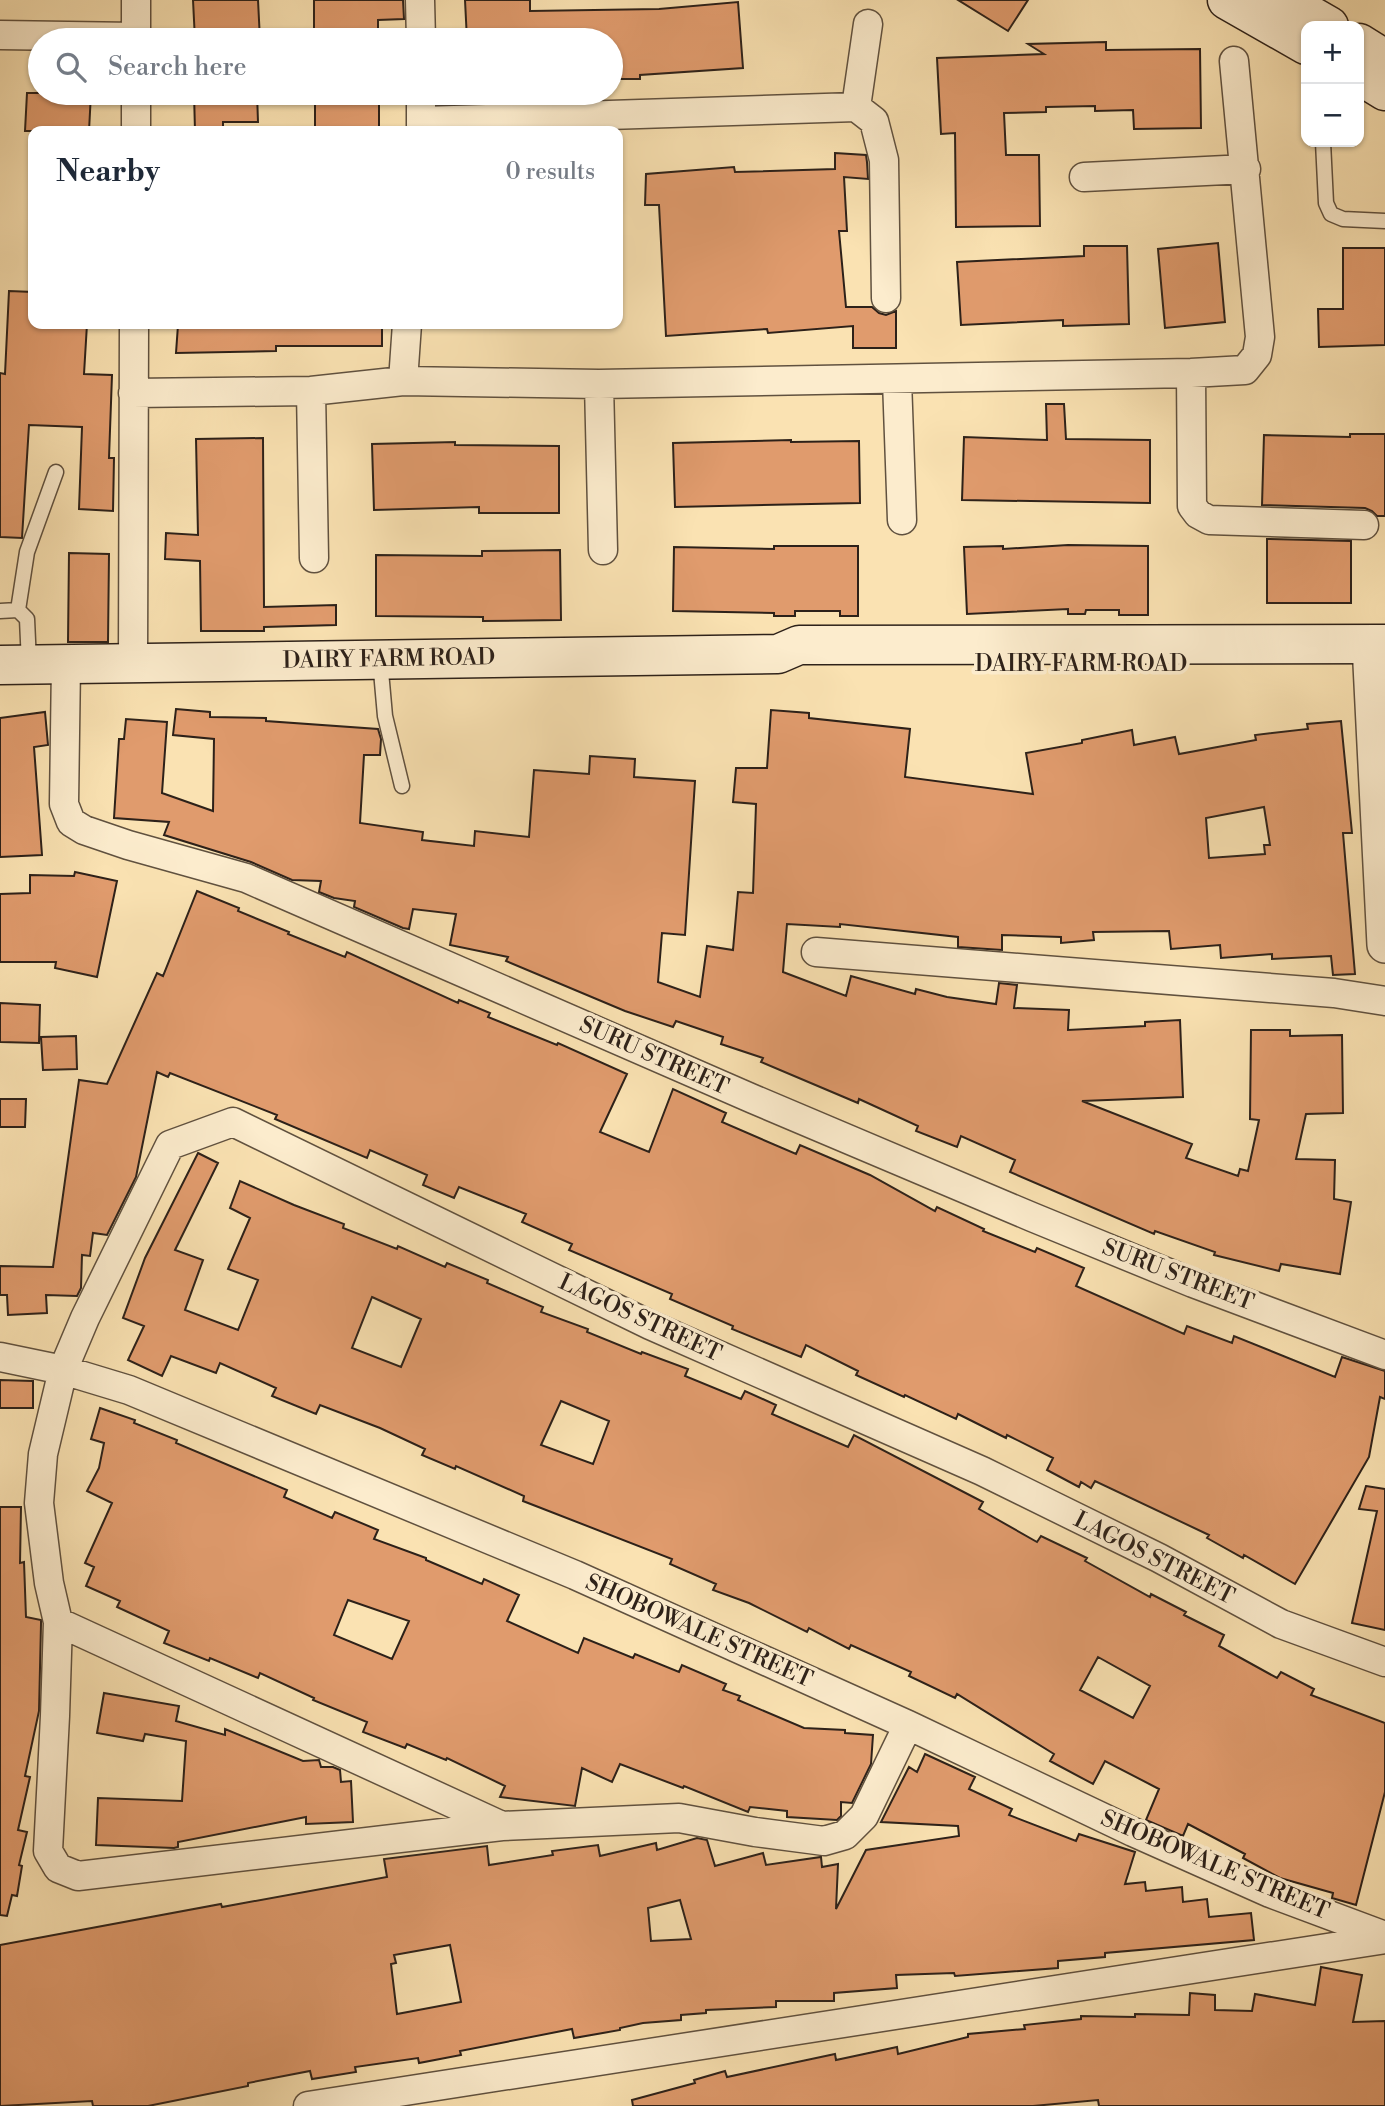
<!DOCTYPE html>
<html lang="en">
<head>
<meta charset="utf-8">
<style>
	body { margin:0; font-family:"Libre Bodoni",serif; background:#f2f2f3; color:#1f2937 }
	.controls { position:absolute; right:21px; top:21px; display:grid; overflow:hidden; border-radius:14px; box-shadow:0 2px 5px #0004 }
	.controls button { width:63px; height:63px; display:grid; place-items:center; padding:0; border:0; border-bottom:2px solid #e0e1e3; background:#fff; color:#1f2937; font:35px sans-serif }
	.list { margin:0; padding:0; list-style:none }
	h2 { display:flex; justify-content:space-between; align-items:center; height:91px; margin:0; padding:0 28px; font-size:30px }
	h2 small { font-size:23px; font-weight:400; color:#747a83 }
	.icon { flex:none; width:38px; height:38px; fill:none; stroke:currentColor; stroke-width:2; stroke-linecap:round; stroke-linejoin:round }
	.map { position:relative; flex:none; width:1385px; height:2106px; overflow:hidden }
	.search { position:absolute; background:#fff; box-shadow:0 2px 5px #0004; left:28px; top:28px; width:595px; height:77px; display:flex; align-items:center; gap:18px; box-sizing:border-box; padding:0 24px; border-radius:38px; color:#747a83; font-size:26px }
	.panel { position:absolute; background:#fff; box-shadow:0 2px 5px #0004; left:28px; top:126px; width:595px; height:203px; border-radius:14px }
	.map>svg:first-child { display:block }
</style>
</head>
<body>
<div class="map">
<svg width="1385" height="2106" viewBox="0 0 1385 2106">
	<rect width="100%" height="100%" fill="#fae2b2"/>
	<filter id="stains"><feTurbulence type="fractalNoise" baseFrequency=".00286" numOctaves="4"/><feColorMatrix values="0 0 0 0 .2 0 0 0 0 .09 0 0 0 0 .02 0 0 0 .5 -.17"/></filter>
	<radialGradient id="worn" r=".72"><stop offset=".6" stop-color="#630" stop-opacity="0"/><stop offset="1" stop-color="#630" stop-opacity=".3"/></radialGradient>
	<path fill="#e09b6d" stroke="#2d2119" stroke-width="2" fill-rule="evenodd" d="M 193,0 L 258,0 L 260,40 L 195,40 Z
		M 314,0 L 403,0 L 404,19 L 378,20 L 378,40 L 314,40 Z
		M 465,0 L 530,0 L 530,11 L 659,9 L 738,2 L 743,68 L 640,75 L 640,79 L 611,79 L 611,40 L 556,40 L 556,34 L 500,36 L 500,40 L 467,40 Z
		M 958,0 L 1028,0 L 1008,31 Z
		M 1106,42 L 1106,50 L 1200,49 L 1201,128 L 1134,129 L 1133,110 L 1095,111 L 1095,106 L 1046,107 L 1046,112 L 1004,113 L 1006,155 L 1039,155 L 1040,226 L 956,227 L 955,133 L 941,134 L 937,58 L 1044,54 L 1028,44 Z
		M 27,93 L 91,93 L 89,131 L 25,131 Z
		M 194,93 L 257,93 L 258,122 L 223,122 L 223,131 L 195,131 Z
		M 315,93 L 379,93 L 379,131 L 315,129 Z
		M 835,153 L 866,155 L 867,162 L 868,179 L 844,177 L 847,231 L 839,231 L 846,307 L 872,307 L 879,313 L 886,315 L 896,311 L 896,348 L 853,348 L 853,326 L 768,333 L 767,329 L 666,336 L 659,205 L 645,205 L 646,174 L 734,167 L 735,172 L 835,169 Z
		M 1218,243 L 1225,322 L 1165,328 L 1158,249 Z
		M 1084,246 L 1127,246 L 1129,324 L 1063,326 L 1063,320 L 961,325 L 957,262 L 1084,256 Z
		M 1343,248 L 1385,248 L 1385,345 L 1319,347 L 1318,309 L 1343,309 Z
		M 9,291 L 33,292 L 33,324 L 87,324 L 84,374 L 112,375 L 109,458 L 114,458 L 113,511 L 79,509 L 82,427 L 29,425 L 22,538 L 0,537 L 0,373 L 5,374 Z
		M 193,324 L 382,324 L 382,346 L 276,346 L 276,351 L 176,353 L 178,325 L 193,326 Z
		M 1046,404 L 1064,404 L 1066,439 L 1150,440 L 1150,503 L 962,500 L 964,437 L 1047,440 Z
		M 1350,434 L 1385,434 L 1385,516 L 1377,516 L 1372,511 L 1365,508 L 1262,505 L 1264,435 L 1350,437 Z
		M 263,438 L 264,607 L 336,605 L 336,625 L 264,627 L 264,631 L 201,631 L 200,561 L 165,559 L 166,533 L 198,535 L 196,439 Z
		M 791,440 L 791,442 L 859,441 L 860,503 L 675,507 L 673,443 Z
		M 455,442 L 455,445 L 559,446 L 559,513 L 479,513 L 479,507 L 374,510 L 372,444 Z
		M 1267,539 L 1351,541 L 1351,603 L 1267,603 Z
		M 1068,545 L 1148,546 L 1148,615 L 1119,615 L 1119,610 L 1086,610 L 1085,614 L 1068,614 L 1068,609 L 967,614 L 964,547 L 1003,546 L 1003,549 Z
		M 774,546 L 858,546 L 858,616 L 840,616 L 840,611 L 795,611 L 795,616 L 774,616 L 774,613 L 673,611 L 674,547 L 774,549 Z
		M 560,550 L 561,620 L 483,621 L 483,617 L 376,616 L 376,555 L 482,556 L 482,551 Z
		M 69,553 L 109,554 L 108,642 L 68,642 Z
		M 176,709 L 210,712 L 210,717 L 266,718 L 266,721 L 378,729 L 381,739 L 380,755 L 364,755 L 360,823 L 423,832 L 422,840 L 474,846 L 475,831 L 529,837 L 534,770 L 589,774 L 590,756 L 635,759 L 634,777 L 695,781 L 685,935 L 662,933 L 658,982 L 700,997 L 707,946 L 733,950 L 738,892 L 753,893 L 756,804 L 733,802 L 736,768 L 767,768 L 771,710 L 809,713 L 809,718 L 910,729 L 905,777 L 1033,794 L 1026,753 L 1082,743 L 1082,740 L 1132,730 L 1134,745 L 1175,737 L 1179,754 L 1256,740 L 1255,735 L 1308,729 L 1307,724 L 1341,721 L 1352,833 L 1343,833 L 1355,974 L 1333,975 L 1331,956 L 1272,959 L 1272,954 L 1221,958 L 1220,945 L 1171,949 L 1169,931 L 1093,932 L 1094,940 L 1061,943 L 1061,937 L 1002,935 L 1002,950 L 958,947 L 958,937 L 840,924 L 840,927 L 787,924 L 783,972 L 846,996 L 851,976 L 915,994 L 916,989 L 947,997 L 996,1004 L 999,983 L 1017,985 L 1014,1008 L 1069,1010 L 1068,1030 L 1145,1026 L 1145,1022 L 1180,1020 L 1183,1097 L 1082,1101 L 1192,1144 L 1186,1158 L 1238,1176 L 1240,1169 L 1248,1171 L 1259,1120 L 1250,1119 L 1251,1030 L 1290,1030 L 1290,1036 L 1342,1035 L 1343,1113 L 1306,1114 L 1296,1159 L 1335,1160 L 1334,1199 L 1351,1202 L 1340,1274 L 1281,1264 L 1279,1271 L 1214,1255 L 1215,1252 L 1155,1231 L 1154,1234 L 1010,1172 L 1015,1160 L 961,1136 L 957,1147 L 916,1131 L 918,1126 L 859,1099 L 858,1103 L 761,1062 L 763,1058 L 721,1044 L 723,1037 L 676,1021 L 673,1027 L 625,1011 L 506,961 L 508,957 L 450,945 L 456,914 L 413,909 L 409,929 L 403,928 L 354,907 L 355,901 L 334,898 L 319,892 L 321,881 L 292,880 L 251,862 L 164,835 L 169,822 L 114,818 L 119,739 L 124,739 L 126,719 L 167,722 L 162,793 L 213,811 L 214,739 L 173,735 ZM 1264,807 L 1270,845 L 1264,845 L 1265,854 L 1209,858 L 1206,818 Z
		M 45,712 L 48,745 L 34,747 L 42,855 L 0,857 L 0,718 Z
		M 75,872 L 117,881 L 97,977 L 55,968 L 56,962 L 0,962 L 0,894 L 30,893 L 30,875 L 74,876 Z
		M 197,891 L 239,908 L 238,911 L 289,932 L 288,934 L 345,957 L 347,952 L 458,1003 L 459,1000 L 490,1013 L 488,1017 L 557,1045 L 558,1043 L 627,1074 L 600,1132 L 649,1152 L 673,1089 L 726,1113 L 722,1122 L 796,1154 L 800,1145 L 870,1175 L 935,1211 L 937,1207 L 984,1229 L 983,1231 L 1035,1252 L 1037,1248 L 1084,1268 L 1076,1286 L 1184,1334 L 1187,1326 L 1232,1343 L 1234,1336 L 1335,1377 L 1342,1357 L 1385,1371 L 1385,1399 L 1380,1397 L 1369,1457 L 1295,1584 L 1244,1555 L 1243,1558 L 1207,1538 L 1209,1535 L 1095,1481 L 1091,1488 L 1081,1482 L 1079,1487 L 1047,1470 L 1053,1458 L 1007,1435 L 1006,1438 L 958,1414 L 956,1419 L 905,1395 L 904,1397 L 856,1375 L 858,1371 L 806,1345 L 801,1357 L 732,1329 L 733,1326 L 670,1299 L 672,1294 L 569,1250 L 572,1244 L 522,1222 L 526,1214 L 459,1187 L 454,1198 L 423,1185 L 427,1175 L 370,1150 L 367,1158 L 275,1119 L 277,1115 L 170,1073 L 168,1077 L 157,1072 L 136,1177 L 107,1235 L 93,1233 L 90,1256 L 82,1255 L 81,1288 L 77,1296 L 46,1295 L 47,1313 L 8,1315 L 7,1295 L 0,1295 L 0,1266 L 53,1267 L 79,1080 L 107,1084 L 157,973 L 163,976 Z
		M 0,1003 L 40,1005 L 39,1043 L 0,1042 Z
		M 76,1036 L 77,1069 L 43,1070 L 41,1037 Z
		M 0,1099 L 26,1099 L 25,1127 L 0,1127 Z
		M 198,1153 L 218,1163 L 175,1250 L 203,1260 L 185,1310 L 238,1330 L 258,1280 L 228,1269 L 250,1218 L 230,1208 L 240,1181 L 294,1205 L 344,1224 L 343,1228 L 397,1249 L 398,1246 L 445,1267 L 447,1263 L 488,1280 L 487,1283 L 543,1307 L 541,1312 L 588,1329 L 587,1332 L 641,1354 L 642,1352 L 688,1369 L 685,1376 L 741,1399 L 745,1391 L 776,1405 L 772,1414 L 848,1447 L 854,1435 L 983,1502 L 979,1509 L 1037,1542 L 1041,1536 L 1087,1558 L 1085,1561 L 1150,1597 L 1151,1594 L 1186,1612 L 1184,1615 L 1224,1635 L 1219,1646 L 1277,1678 L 1281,1672 L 1314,1689 L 1311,1695 L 1385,1723 L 1385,1792 L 1356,1905 L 1332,1898 L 1333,1893 L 1280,1878 L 1243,1858 L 1245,1854 L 1188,1824 L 1183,1836 L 1146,1820 L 1159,1789 L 1105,1761 L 1093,1784 L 1050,1761 L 1054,1754 L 957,1694 L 955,1698 L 909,1676 L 911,1672 L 851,1645 L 849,1649 L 809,1628 L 807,1632 L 749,1603 L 713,1590 L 716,1584 L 670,1564 L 672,1559 L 523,1501 L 524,1496 L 456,1466 L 455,1469 L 422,1455 L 425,1449 L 380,1428 L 320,1405 L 316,1414 L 272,1396 L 276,1388 L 220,1363 L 216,1373 L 171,1356 L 162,1376 L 128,1360 L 144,1326 L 123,1318 L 145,1258 ZM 372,1297 L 421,1319 L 401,1367 L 352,1348 ZM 561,1401 L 609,1421 L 593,1464 L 541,1445 ZM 1098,1657 L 1150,1686 L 1133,1718 L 1080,1690 Z
		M 0,1380 L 33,1381 L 33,1408 L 0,1408 Z
		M 100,1408 L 135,1420 L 134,1423 L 177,1440 L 176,1443 L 287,1490 L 284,1497 L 332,1518 L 335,1512 L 378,1530 L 374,1539 L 426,1558 L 426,1560 L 482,1584 L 484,1579 L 519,1595 L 507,1621 L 578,1653 L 584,1638 L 633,1658 L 635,1654 L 679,1672 L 682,1665 L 726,1684 L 723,1690 L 740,1696 L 738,1700 L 804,1728 L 845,1730 L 845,1733 L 873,1735 L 871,1764 L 852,1803 L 841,1802 L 841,1816 L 837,1820 L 787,1817 L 787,1811 L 750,1807 L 748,1812 L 684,1786 L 683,1788 L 620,1764 L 612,1782 L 582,1768 L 575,1806 L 500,1797 L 505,1786 L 447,1758 L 446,1760 L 407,1744 L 405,1748 L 363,1732 L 367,1722 L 313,1700 L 314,1698 L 260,1673 L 258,1678 L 210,1658 L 209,1661 L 164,1643 L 169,1631 L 117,1607 L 120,1601 L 86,1586 L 94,1567 L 85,1563 L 112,1503 L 87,1491 L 99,1468 L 104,1443 L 91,1439 ZM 348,1600 L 409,1621 L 392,1659 L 334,1635 Z
		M 1366,1486 L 1385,1489 L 1385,1630 L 1352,1623 L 1377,1511 L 1359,1509 Z
		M 0,1507 L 21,1507 L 20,1563 L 24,1562 L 26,1617 L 41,1620 L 41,1624 L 39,1711 L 25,1776 L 30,1777 L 18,1830 L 27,1832 L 19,1865 L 22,1866 L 17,1896 L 12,1895 L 7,1916 L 0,1915 Z
		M 104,1693 L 179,1706 L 176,1721 L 225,1735 L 225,1729 L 303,1761 L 319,1760 L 321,1767 L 333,1767 L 340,1770 L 341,1782 L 351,1781 L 353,1822 L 306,1824 L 306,1817 L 178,1842 L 178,1847 L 174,1848 L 96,1845 L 98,1798 L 182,1801 L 186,1741 L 145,1734 L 143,1741 L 97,1733 Z
		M 925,1754 L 975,1777 L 969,1789 L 1012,1809 L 1009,1815 L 1076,1841 L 1079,1834 L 1135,1852 L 1125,1884 L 1145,1882 L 1146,1891 L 1182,1887 L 1183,1902 L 1207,1899 L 1209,1917 L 1251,1913 L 1254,1940 L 1105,1953 L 1105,1957 L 1058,1961 L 1058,1968 L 955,1976 L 954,1973 L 896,1975 L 897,1988 L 834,1993 L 834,2001 L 776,2001 L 776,2007 L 706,2010 L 706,2013 L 681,2015 L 681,2020 L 643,2023 L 620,2028 L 620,2030 L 574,2038 L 572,2029 L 460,2051 L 461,2055 L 419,2063 L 418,2058 L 355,2067 L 356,2072 L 312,2079 L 310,2071 L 248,2083 L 248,2086 L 148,2106 L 93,2106 L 92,2101 L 0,2106 L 0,1945 L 221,1904 L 222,1907 L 387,1877 L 384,1859 L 487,1846 L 489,1865 L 553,1855 L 552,1851 L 598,1845 L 600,1856 L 656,1843 L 657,1850 L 697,1838 L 707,1840 L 715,1866 L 763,1853 L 766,1865 L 821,1857 L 822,1867 L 838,1864 L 836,1909 L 866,1850 L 959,1836 L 958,1826 L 881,1822 L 909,1767 L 917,1772 ZM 680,1900 L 691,1939 L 651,1941 L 648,1908 ZM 450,1945 L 461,2002 L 397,2014 L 391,1964 L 396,1963 L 394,1955 Z
		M 1321,1967 L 1362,1975 L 1353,2022 L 1385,2021 L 1385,2106 L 1099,2106 L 1098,2100 L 1033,2106 L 633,2106 L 632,2100 L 695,2083 L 694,2080 L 725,2071 L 727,2077 L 835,2054 L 836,2060 L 897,2047 L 898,2054 L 968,2037 L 968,2034 L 1025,2029 L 1024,2025 L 1081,2019 L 1081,2016 L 1135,2017 L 1135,2014 L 1189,2015 L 1190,1993 L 1215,1995 L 1215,2010 L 1252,2011 L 1255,1994 L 1315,2005 Z"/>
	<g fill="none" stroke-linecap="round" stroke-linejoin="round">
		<g stroke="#60513f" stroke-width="17">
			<path id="service" d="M 1323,142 L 1326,203 L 1331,214 L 1343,219 L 1385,221
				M 18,610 L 27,552 L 56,472
				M 0,611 L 18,610 L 27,619 L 29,663
				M 380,660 L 385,716 L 402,786"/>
		</g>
		<g stroke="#60513f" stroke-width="31">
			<path id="minor" d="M 136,0 L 136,40
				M 420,0 L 421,40
				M 0,35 L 136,37
				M 856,107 L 868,24
				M 422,121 L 856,107 L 874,121 L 884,160 L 886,298
				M 136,131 L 136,93
				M 421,131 L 421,93
				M 1084,177 L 1246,169
				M 1191,373 L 1192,506 L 1198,514 L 1209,520 L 1364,525
				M 897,380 L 902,520
				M 403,381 L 407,324
				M 599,384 L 603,550
				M 311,391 L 314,558
				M 133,393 L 311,391 L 403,381 L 599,384 L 1191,373 L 1245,370 L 1257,355 L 1260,337 L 1234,61
				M 133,663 L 134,324
				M 66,664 L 64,804 L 71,822 L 84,830 L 128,845 L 246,878 L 753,1099 L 1032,1217 L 1193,1283 L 1385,1355
				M 816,952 L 1334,993 L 1385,1001
				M 0,1357 L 63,1370 L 129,1390 L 575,1575 L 908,1725 L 1133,1832 L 1270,1893 L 1385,1936
				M 58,1622 L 502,1826
				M 908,1725 L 864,1816 L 845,1835 L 824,1841 L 755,1832 L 679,1818 L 502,1826 L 78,1876 L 58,1868 L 48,1851 L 55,1716 L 58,1622 L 49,1583 L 39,1503 L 43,1454 L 63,1370 L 85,1318 L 170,1145 L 233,1122 L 650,1325 L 982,1471 L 1159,1558 L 1281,1624 L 1385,1662
				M 308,2106 L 1385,1939"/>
		</g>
		<g stroke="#60513f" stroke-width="38">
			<path id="tertiary" d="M 1370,644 L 1385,945"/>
		</g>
		<g stroke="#2d2119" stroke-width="41">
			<path id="secondary" d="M 1227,0 L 1306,45
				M 1284,0 L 1329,26
				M 1359,43 L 1385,59
				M 1359,75 L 1385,91
				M 0,665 L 778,654 L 799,645 L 1385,644"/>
		</g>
		<use href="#service" stroke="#fceccd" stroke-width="14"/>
		<use href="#minor" stroke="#fceccd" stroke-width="28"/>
		<use href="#tertiary" stroke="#fceccd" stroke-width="35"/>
		<use href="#secondary" stroke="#fceccd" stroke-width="38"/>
	</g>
	<g text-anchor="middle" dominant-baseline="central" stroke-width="7" stroke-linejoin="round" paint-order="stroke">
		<g font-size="23" fill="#2d2119" stroke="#fceccd">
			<text transform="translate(389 659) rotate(-1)">DAIRY FARM ROAD</text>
			<text x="1081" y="664">DAIRY FARM ROAD</text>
			<text transform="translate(654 1056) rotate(24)">SURU STREET</text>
			<text transform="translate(1178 1275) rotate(21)">SURU STREET</text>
			<text transform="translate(640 1318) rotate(25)">LAGOS STREET</text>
			<text transform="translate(1154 1558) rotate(27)">LAGOS STREET</text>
			<text transform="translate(699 1631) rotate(24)">SHOBOWALE STREET</text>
			<text transform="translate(1215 1865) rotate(23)">SHOBOWALE STREET</text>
		</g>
	</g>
	<rect width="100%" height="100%" filter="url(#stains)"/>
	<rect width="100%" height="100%" fill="url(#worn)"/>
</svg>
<div class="controls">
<button>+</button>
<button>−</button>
</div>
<div class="search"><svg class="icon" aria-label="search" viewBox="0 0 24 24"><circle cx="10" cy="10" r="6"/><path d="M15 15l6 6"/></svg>Search here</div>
<section class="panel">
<h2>Nearby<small>0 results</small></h2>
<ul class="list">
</ul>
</section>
</div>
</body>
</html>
